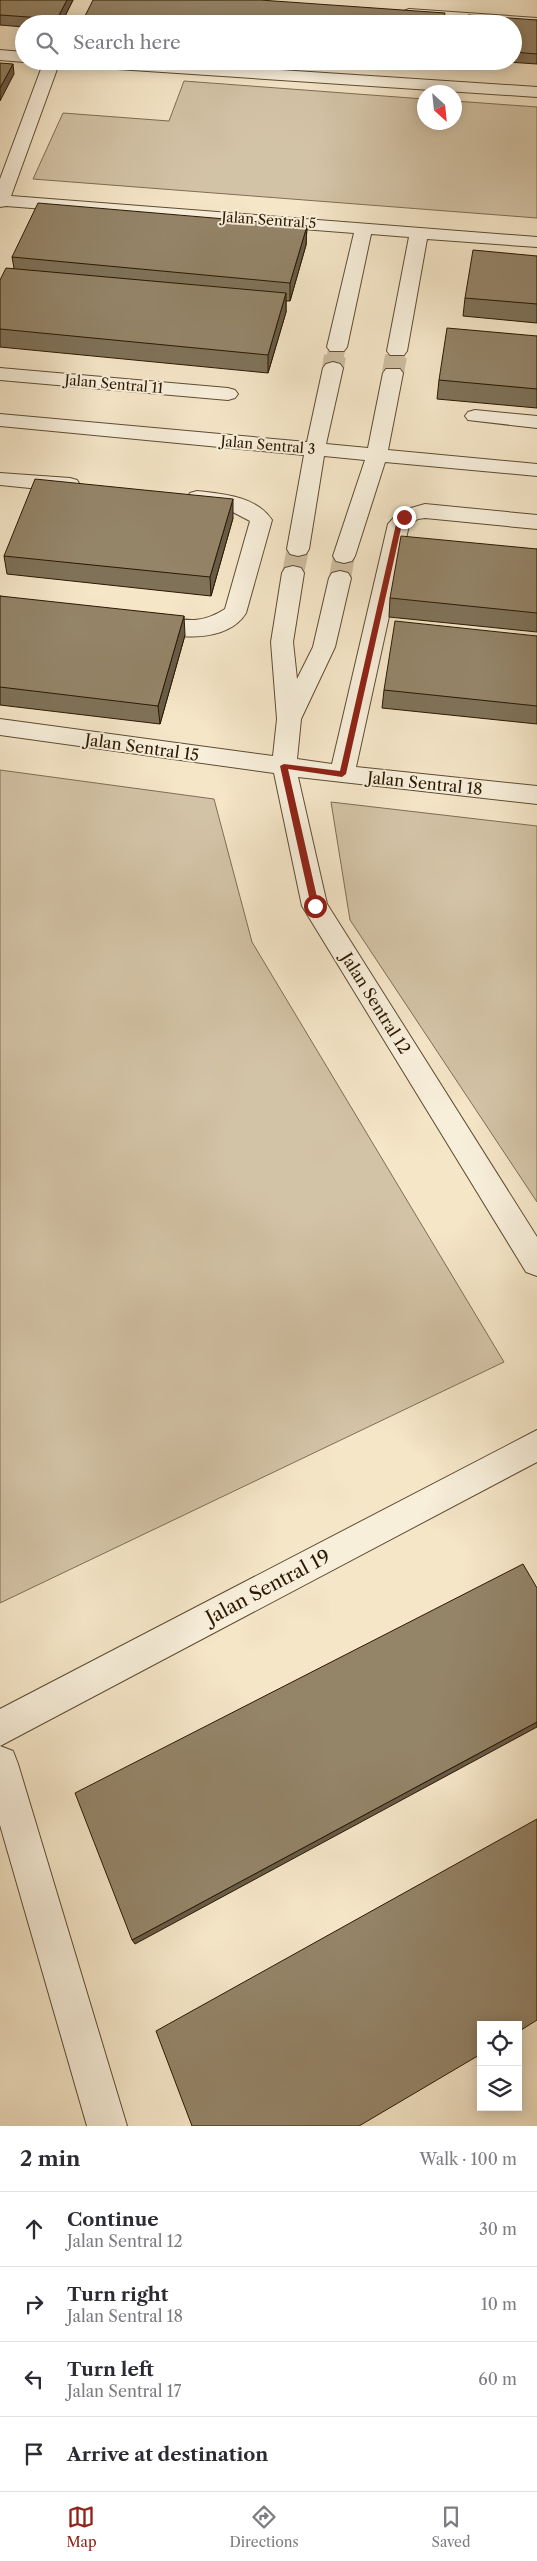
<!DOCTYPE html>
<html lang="en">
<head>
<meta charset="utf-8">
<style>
	body { margin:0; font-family:"Libre Caslon Text",serif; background:#f2f2f3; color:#2b2b33 }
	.controls { position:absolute; right:15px; bottom:15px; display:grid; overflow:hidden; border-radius:0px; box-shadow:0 2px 12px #0003 }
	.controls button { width:45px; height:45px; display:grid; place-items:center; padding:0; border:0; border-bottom:1px solid #e1e1e2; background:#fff; color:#2b2b33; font:25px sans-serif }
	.compass { position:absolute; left:417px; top:85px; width:45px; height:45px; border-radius:50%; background:#fff; box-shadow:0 2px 12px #0003; rotate:153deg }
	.stop { position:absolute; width:15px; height:15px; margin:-11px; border:4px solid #8f2418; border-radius:50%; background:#fff }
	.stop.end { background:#8f2418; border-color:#fff; box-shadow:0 1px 5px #0008 }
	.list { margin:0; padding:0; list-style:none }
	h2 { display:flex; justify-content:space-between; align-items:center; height:65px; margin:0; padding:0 20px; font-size:21px }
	h2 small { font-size:16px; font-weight:400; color:#7c7c81 }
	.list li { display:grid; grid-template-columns:32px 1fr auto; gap:15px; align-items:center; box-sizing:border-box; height:75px; padding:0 20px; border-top:1px solid #e1e1e2 }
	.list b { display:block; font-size:19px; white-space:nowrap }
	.list p { margin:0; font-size:16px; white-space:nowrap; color:#7c7c81 }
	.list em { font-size:16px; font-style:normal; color:#7c7c81 }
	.icon { flex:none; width:28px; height:28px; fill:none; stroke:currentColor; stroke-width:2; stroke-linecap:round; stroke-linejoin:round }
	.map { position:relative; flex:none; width:537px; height:2126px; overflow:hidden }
	.search { position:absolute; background:#fff; box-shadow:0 2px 12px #0003; left:15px; right:15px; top:15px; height:55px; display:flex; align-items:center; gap:12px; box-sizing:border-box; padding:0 18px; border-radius:28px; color:#7c7c81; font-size:19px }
	.sheet { height:365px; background:#fff }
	nav { display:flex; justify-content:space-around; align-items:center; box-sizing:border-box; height:70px; border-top:1px solid #e1e1e2; background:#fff; font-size:14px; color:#7c7c81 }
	nav a { display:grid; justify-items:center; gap:2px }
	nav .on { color:#8f2418 }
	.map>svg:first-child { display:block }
</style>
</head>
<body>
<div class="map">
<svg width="537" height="2126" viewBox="0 0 537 2126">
	<rect width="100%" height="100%" fill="#f5e6c8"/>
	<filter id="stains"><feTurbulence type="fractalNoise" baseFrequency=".004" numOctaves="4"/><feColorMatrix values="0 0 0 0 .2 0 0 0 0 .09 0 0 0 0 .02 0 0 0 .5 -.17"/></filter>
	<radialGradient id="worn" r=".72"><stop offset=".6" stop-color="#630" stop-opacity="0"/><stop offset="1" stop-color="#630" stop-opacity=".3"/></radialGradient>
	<path fill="#d3c3a6" stroke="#7f6e53" d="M 184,81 L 424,99 L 424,122 L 454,122 L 455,101 L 537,107 L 537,218 L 33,179 L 63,113 L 169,121 Z
		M 0,770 L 214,799 L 252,942 L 504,1362 L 0,1603 Z
		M 331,802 L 537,826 L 537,1202 L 350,920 Z"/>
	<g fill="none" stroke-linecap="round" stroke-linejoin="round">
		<path stroke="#cdbda0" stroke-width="17" stroke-dasharray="17 9" stroke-linecap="butt" d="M 335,358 L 337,347
			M 396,358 L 397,351"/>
		<path stroke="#cdbda0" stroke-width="22" stroke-dasharray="22 11" stroke-linecap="butt" d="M 333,368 L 335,356
			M 393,373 L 396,356
			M 293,573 L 298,549
			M 340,578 L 344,556"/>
		<g stroke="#5e4c32" stroke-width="2">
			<path id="minor" d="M 409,9 L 537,18 L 537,28 L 513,26 L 513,24 L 482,24 L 404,17 L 401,14 L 404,11 Z
				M 0,50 L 24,52 L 24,61 L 26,61 L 24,62 L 0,60 Z
				M 44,61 L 60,61 L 11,196 L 537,237 L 537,247 L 427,239 L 407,351 L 404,355 L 390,355 L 387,351 L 409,237 L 371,234 L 347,347 L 344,351 L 330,351 L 327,347 L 354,233 L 6,206 L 0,207 L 0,179 Z
				M 64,61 L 147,61 L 537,87 L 537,97 L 72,66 Z
				M 333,362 L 340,364 L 343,368 L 326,444 L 368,448 L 383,373 L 386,369 L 400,369 L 403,373 L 388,450 L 537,464 L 537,476 L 385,462 L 355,556 L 352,561 L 344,563 L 336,561 L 333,556 L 365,460 L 324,456 L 309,549 L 306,554 L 298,556 L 290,554 L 287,549 L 304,455 L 0,426 L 0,414 L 307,442 L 323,368 L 326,364 Z
				M 0,368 L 228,388 L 235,390 L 238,394 L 235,398 L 228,400 L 0,380 Z
				M 475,410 L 537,416 L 537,428 L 468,420 L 465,416 L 468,412 Z
				M 0,473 L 70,478 L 77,480 L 80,485 L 77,490 L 70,492 L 0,485 Z
				M 197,491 C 223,494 256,496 272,520 L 246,613 C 226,645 171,638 140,629 L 137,624 L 140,619 C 173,609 187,633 225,609 L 250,521 L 227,509 L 190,503 L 187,498 L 190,493 Z
				M 425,504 L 537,515 L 537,529 L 425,518 L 418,519 L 409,525 L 356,767 L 537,786 L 537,804 L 298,777 L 327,904 L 537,1237 L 537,1276 L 526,1272 L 302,906 L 274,773 L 0,735 L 0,719 L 273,756 L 277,719 L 271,642 L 282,573 L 285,568 L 293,566 L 301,568 L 304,573 L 293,642 L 297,679 L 313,647 L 329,578 L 332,573 L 340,571 L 348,573 L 351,578 L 335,647 L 301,719 L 297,759 L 332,764 L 388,524 L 400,511 Z
				M 537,1430 L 537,1462 L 0,1746 L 0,1709 Z
				M 0,1746 L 13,1751 L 18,1764 L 127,2126 L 87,2126 L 0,1825 Z"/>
		</g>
		<use href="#minor" fill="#f8efdb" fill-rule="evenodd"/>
	</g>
	<path fill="#7f7259" stroke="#2b1900" d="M 0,0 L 73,0 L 61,24 L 24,24 L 24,27 L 0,25 Z
		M 83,20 L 444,24 L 83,24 Z
		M 537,20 L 537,64 L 493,61 L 513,61 L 513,24 Z
		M 307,226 L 306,245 L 290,301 L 286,301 L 286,312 L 268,373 L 0,347 L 0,280 L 14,268 L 12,257 Z
		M 537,256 L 537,323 L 463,316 L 465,298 Z
		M 537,336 L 537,408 L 437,399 L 439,380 Z
		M 233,518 L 211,596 L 7,574 L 4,556 Z
		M 537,549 L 537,632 L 389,617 L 390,598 Z
		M 0,596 L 185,635 L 160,724 L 0,705 Z
		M 537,636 L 537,724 L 382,708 L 384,690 Z"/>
	<path fill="#685c49" stroke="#2b1900" d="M 67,0 L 73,0 L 61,24 L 58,24 L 57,19 Z
		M 13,64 L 14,74 L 0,101 L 0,88 Z
		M 307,226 L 306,245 L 290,301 L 290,283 Z
		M 286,293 L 286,312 L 268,373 L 268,355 Z
		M 233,499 L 233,518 L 211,596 L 210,577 Z
		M 184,616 L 185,635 L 160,724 L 158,706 Z
		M 537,1722 L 537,1727 L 135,1944 L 132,1940 Z"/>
	<path fill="#948468" stroke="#2b1900" d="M 0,0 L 67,0 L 57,19 L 0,15 Z
		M 93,0 L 260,0 L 445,13 L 443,24 L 129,24 L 83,20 Z
		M 468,15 L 537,20 L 537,54 L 513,52 L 513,24 L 467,24 Z
		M 0,63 L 13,64 L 0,88 Z
		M 38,203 L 307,226 L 290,283 L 12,257 Z
		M 473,250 L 537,256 L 537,304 L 465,298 Z
		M 6,268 L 286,293 L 268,355 L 0,329 L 0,280 Z
		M 447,328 L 537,336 L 537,389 L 439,380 Z
		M 35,479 L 233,499 L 210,577 L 4,556 Z
		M 401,536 L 537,549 L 537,613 L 390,598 Z
		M 0,596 L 184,616 L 158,706 L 0,687 Z
		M 395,621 L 537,636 L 537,706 L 384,690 Z
		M 523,1564 L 537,1588 L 537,1722 L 132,1940 L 75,1793 Z
		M 537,1819 L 537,2020 L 518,2032 L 518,2025 L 481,2025 L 481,2054 L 359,2126 L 192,2126 L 156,2031 Z"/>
	<path fill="#8f2418" d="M 404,515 L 407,517 L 402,524 L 346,774 L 342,777 L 288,769 L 319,906 L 315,909 L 311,906 L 280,766 L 284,764 L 340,771 L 396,524 Z"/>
	<g text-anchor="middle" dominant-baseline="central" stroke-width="4" stroke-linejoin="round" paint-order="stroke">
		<g font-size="14" fill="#2b1900" stroke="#f8efdb">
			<text transform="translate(269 220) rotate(4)">Jalan Sentral 5</text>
			<text transform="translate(114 384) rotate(5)">Jalan Sentral 11</text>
			<text transform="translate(268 445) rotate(5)">Jalan Sentral 3</text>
		</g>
		<g font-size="16" fill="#2b1900" stroke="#f8efdb">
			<text transform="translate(142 747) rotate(8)">Jalan Sentral 15</text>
			<text transform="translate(425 783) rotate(6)">Jalan Sentral 18</text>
			<text transform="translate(376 1003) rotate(58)">Jalan Sentral 12</text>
		</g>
		<g font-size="19" fill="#2b1900" stroke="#f8efdb">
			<text transform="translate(268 1587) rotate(-28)">Jalan Sentral 19</text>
		</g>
	</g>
	<rect width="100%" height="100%" filter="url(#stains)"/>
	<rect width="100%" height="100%" fill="url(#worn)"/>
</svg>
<div class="controls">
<button><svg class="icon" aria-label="locate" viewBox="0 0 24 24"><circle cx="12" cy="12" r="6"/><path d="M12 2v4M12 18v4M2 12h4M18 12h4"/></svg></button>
<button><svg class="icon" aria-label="layers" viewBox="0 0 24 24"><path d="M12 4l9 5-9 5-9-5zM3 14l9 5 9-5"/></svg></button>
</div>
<svg class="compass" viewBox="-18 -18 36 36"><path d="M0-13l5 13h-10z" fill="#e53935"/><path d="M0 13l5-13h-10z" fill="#7c7c81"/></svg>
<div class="stop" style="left:315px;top:906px"></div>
<div class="stop end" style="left:404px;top:517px"></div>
<div class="search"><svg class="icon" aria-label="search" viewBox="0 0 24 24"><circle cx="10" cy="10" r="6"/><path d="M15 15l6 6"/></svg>Search here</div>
</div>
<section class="sheet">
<h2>2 min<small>Walk · 100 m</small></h2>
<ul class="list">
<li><svg class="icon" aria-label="ahead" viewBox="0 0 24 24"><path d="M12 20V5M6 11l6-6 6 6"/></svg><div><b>Continue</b><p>Jalan Sentral 12</p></div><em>30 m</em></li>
<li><svg class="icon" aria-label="right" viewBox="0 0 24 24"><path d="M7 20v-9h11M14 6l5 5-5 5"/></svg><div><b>Turn right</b><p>Jalan Sentral 18</p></div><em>10 m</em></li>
<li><svg class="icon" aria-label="left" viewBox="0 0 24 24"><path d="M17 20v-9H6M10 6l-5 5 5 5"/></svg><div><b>Turn left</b><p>Jalan Sentral 17</p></div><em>60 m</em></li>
<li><svg class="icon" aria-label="arrive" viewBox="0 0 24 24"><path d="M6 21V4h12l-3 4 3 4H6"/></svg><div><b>Arrive at destination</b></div></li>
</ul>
</section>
<nav>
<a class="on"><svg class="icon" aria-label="map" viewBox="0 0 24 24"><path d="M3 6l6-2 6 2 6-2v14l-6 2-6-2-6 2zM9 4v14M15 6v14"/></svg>Map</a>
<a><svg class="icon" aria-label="directions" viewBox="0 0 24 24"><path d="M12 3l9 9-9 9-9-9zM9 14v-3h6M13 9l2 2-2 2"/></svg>Directions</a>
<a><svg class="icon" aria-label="saved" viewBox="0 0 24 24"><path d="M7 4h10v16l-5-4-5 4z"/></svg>Saved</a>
</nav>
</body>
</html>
